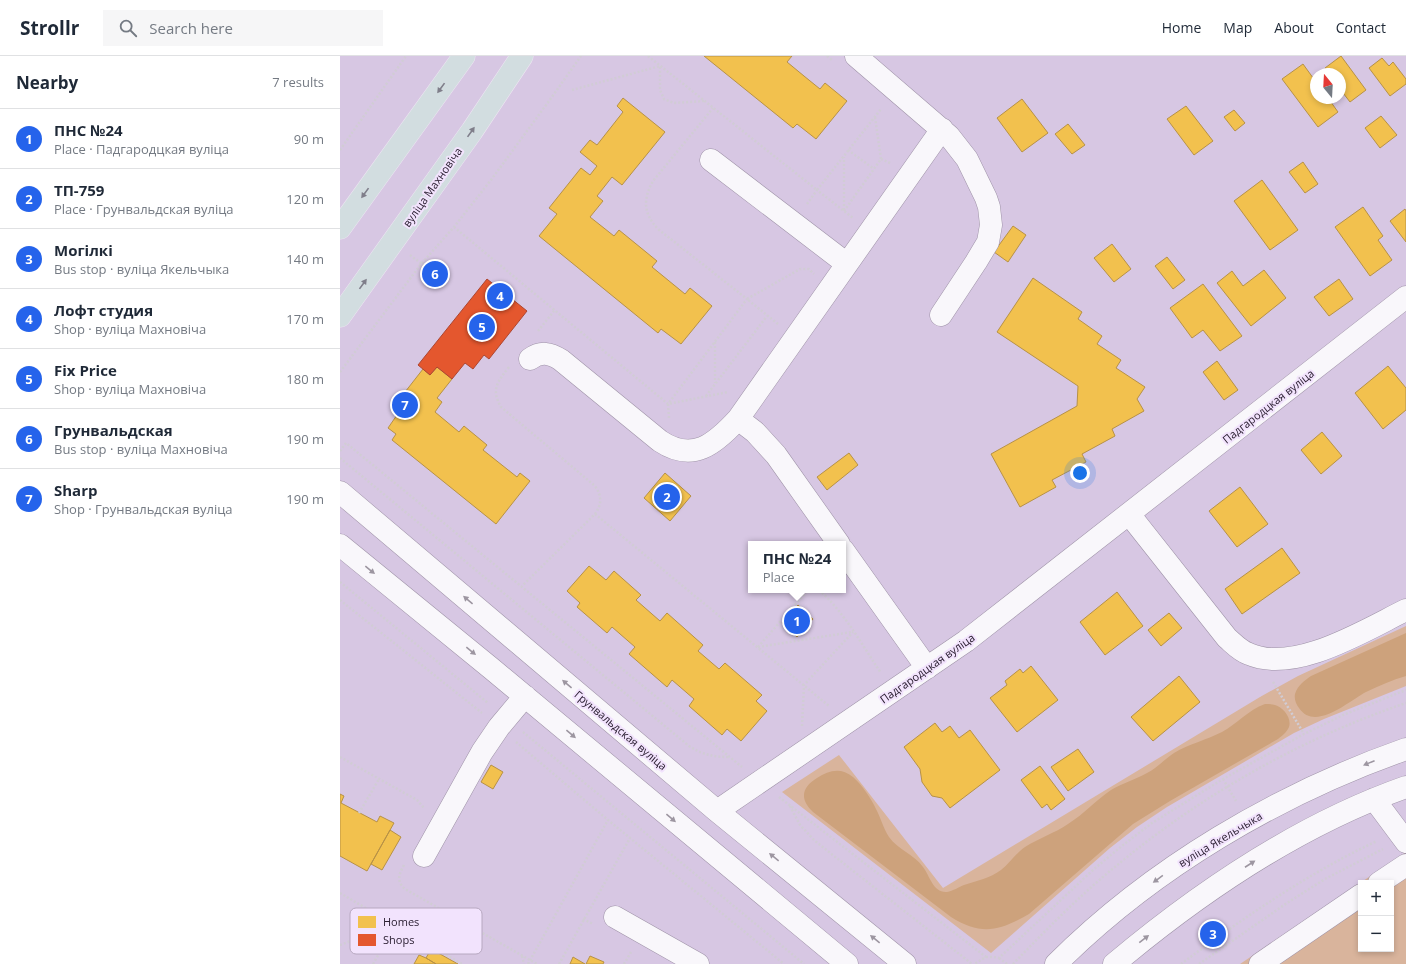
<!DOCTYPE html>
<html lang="en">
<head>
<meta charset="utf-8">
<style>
	body { margin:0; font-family:"Open Sans",sans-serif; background:#f6f6f7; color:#1f2937 }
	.controls { position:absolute; right:12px; bottom:12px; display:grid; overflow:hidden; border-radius:0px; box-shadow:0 2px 6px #0003 }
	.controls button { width:36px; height:36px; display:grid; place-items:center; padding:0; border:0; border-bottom:1px solid #e0e1e3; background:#fff; color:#1f2937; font:20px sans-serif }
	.compass { position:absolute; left:970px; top:12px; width:36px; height:36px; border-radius:50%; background:#fff; box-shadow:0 2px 6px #0003; rotate:342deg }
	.you { position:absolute; left:740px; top:417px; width:14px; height:14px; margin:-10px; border:3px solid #fff; border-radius:50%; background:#1a73e8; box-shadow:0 0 0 6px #1a73e833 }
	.badge { display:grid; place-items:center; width:26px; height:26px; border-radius:50%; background:#2563eb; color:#fff; font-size:13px; font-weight:700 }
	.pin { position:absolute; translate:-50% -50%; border:2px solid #fff; box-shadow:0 1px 4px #0006 }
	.popup { position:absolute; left:408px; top:485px; width:98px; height:52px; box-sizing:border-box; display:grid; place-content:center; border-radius:0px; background:#fff; filter:drop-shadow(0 1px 3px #0005); font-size:13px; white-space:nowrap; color:#747a83 }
	.popup b { font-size:15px; color:#1f2937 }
	.popup::after { content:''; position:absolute; left:50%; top:100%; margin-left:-8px; border:8px solid transparent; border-top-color:#fff }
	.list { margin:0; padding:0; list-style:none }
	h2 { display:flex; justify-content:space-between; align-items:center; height:52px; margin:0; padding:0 16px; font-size:17px }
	h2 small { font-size:13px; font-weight:400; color:#747a83 }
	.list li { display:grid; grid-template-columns:26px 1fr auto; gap:12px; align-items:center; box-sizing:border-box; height:60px; padding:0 16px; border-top:1px solid #e0e1e3 }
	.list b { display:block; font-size:15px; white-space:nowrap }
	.list p { margin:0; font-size:13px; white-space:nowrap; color:#747a83 }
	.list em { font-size:13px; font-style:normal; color:#747a83 }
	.icon { flex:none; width:22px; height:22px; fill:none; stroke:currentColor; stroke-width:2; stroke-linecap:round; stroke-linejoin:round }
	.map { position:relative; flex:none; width:1066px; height:908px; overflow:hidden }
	header { display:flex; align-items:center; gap:24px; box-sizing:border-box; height:56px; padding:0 20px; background:#fff; border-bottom:1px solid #e0e1e3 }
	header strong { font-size:19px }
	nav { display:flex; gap:22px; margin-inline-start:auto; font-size:14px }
	.search { width:280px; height:36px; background:#f6f6f7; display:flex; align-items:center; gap:10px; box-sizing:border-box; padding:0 14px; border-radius:0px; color:#747a83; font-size:15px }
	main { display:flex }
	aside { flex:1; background:#fff }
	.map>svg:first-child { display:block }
</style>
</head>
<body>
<header>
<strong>Strollr</strong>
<div class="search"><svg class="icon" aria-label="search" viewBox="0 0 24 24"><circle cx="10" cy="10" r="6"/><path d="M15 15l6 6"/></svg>Search here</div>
<nav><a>Home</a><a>Map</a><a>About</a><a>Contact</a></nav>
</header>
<main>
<aside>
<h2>Nearby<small>7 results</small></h2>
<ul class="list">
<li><span class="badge">1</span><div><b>ПНС №24</b><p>Place · Падгародцкая вуліца</p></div><em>90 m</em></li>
<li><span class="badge">2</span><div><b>ТП-759</b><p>Place · Грунвальдская вуліца</p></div><em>120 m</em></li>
<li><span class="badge">3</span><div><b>Могілкі</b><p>Bus stop · вуліца Якельчыка</p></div><em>140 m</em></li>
<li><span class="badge">4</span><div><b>Лофт студия</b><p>Shop · вуліца Махновіча</p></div><em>170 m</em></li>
<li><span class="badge">5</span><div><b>Fix Price</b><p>Shop · вуліца Махновіча</p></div><em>180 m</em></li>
<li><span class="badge">6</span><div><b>Грунвальдская</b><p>Bus stop · вуліца Махновіча</p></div><em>190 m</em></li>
<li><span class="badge">7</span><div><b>Sharp</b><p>Shop · Грунвальдская вуліца</p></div><em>190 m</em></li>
</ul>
</aside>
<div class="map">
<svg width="1066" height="908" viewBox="0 0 1066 908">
	<rect width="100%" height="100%" fill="#d7c7e3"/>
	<path fill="#d9b49c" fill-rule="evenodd" d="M 1066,570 L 1066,630 L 984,663 L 954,677 L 827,751 L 797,771 L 770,792 L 651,897 L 442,736 L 499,699 L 603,832 L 920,641 L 958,620 Z
		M 1066,796 L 1066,908 L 900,908 ZM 1021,827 L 1051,827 L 1051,893 L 1021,893 Z"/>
	<path fill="#cda27c" d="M 1066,577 L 1066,620 C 1052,624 1039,630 1026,636 C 1009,645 975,676 959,652 C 956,648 954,643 955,638 C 958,629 964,625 971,620 Z
		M 925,648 C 928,648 932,648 935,649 C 943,651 952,662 949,671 C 947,676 942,680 938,683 L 830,745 L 793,768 L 689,858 C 660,875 641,880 611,861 L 473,756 C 459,743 462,731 477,722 C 489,714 501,711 513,721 C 522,729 531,742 536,753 C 541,762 543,772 549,781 C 558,794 574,798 583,811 C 590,820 593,837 607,836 C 613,835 619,831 624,829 C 637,825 650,822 661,814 C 670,807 676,797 685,791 C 699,782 715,777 728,768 C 744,758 756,744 771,734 C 783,727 796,723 807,717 C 817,712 825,703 834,697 C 849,688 866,684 882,676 C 897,668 908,654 925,648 Z"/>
	<path fill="#f2c14e" stroke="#b79146" d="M 364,0 L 452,0 L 447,6 L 464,20 L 480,33 L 485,27 L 507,45 L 476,83 L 457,68 L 453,72 Z
		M 1001,0 L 1026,34 L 1010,46 L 1000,33 L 1000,18 L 989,18 L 985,12 Z
		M 1042,2 L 1049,10 L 1053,6 L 1066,23 L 1066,28 L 1050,40 L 1029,12 Z
		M 963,8 L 976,26 L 976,42 L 988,42 L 998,56 L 978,71 L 942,23 Z
		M 283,42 L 325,76 L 282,129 L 272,121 L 257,140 L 263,145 L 250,161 L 274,180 L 279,174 L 317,205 L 312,211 L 345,238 L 350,232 L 372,250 L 341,288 L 321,273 L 318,277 L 199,180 L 217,158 L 209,152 L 241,112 L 250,119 L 257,110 L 240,96 L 250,84 L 257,89 L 283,56 L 277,50 Z
		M 682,43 L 708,77 L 682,96 L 657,62 Z
		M 846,50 L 873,85 L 854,99 L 827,63 Z
		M 894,54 L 905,67 L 895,75 L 884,61 Z
		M 1041,60 L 1057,79 L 1040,92 L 1025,72 Z
		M 728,68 L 745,89 L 732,98 L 715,78 Z
		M 963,106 L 978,128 L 965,137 L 949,116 Z
		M 922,124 L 958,174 L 930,194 L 894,145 Z
		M 1023,151 L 1043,180 L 1038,184 L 1052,204 L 1030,220 L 995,171 Z
		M 1065,153 L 1066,155 L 1066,186 L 1050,165 Z
		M 673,170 L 686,179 L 668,206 L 654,196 Z
		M 772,188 L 791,213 L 774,226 L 754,202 Z
		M 827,201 L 845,224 L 833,233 L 815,210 Z
		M 924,214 L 946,242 L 911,270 L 877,227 L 892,215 L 903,230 Z
		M 693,222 L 742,256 L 738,263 L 762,280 L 757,288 L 781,304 L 776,312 L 805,331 L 797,343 L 804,355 L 772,373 L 775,380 L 742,398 L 746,406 L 712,424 L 716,431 L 680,451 L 651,398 L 737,350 L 738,330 L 657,276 Z
		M 999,223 L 1013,243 L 989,260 L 974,241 Z
		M 863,228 L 902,280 L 880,295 L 863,274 L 852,282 L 830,252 Z
		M 877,305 L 898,334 L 884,344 L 863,316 Z
		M 1048,310 L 1066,332 L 1066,354 L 1043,373 L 1015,337 Z
		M 97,311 L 112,323 L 97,342 L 102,346 L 95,356 L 119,376 L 124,370 L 147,389 L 143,394 L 177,421 L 180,417 L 190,425 L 156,468 L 52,384 L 56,378 L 48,372 L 57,359 L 51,354 L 83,313 L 90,319 Z
		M 982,376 L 1002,400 L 981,418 L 961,394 Z
		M 509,397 L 518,409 L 487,434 L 477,421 Z
		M 325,417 L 351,440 L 330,465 L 304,442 Z
		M 900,431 L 928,468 L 897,491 L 869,455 Z
		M 942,492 L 960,517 L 902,558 L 885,533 Z
		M 249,510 L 266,524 L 274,515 L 301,539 L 296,544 L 320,565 L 327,557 L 363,589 L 358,595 L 379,613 L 385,607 L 422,639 L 416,645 L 427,655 L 401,685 L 387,673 L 382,679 L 349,650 L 354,643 L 332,624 L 327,631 L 289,598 L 295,591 L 272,571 L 267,577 L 237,551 L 240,547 L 227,535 Z
		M 777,536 L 803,570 L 765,599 L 740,566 Z
		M 458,549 L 473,563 L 457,581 L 442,567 Z
		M 829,557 L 842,572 L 821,590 L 808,574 Z
		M 691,610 L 718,644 L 677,676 L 650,642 L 667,629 L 665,625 L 680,613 L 683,617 Z
		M 839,620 L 860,646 L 813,685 L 791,661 Z
		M 595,667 L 602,676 L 610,670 L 619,682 L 630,674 L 660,714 L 610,752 L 602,742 L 592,740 L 582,726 L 580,713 L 564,691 Z
		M 738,693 L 754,716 L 728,735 L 711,711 Z
		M 151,709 L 163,716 L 153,733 L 141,726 Z
		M 700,710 L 725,743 L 711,754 L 707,748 L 702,752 L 681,724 Z
		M 0,738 L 4,740 L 1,747 L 37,766 L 40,760 L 54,767 L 27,815 L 0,800 Z
		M 50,774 L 61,781 L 42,814 L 31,808 Z
		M 91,893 L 118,908 L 96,908 L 86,902 Z
		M 79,899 L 86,902 L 96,908 L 74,908 Z
		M 250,900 L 264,906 L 263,908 L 246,908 Z
		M 233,901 L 245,908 L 230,908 Z"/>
	<path fill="#e4572e" stroke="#ad4630" d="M 147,223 L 187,255 L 149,303 L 144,299 L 133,313 L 125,307 L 112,323 L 97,311 L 90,319 L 78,309 Z"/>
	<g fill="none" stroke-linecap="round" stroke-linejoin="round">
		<g stroke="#9e92a7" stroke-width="23">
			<path id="minor" d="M 516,0 L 609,80 L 627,103 L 646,142 L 649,151 L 651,169 L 648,186 L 636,206 L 601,259
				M 371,104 L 507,208
				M 190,303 C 201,295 210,297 221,304 L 320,385 C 353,407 375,388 398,363 L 415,376 L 436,399 L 499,488
				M 398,363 L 602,73
				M 0,436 L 377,755 L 565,908
				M 789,458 L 887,582 C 894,588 900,595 909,598 C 955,618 1025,574 1066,554
				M 0,489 L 152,613 L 507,908
				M 503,494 L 587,612
				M 1034,743 L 1066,786
				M 377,755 L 626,585 L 1066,241
				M 84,800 L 142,696 L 159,671 L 185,640
				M 1039,827 L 1066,809
				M 275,861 L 358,908
				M 716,908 C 812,812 938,738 1066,693
				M 774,908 C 861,835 958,769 1066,731
				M 920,908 L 1021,839"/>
		</g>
		<g stroke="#ede6f2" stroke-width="23">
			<path id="major" d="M 0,172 L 124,0
				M 0,260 L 132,75 L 182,0"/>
		</g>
		<path stroke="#d1ccd5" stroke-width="2.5" stroke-dasharray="2 2" stroke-linecap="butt" d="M 308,0 L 477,134 L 541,53
			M 487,0 L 493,5
			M 232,34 L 320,10 L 320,34 L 324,43 L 334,47 L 364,45
			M 0,94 L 66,0
			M 508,94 L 534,113
			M 541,103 L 550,107
			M 467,148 L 477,134 L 513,162
			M 504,154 L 504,101
			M 504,155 L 541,103 L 535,61
			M 114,171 L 328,348 L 407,243 L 318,173 C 303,157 303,143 313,125 L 373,52
			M 70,199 L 95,218
			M 438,268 L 407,243 L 460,213 L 469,213 L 474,218
			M 198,275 L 214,255
			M 375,286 L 375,327
			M 169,311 C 157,326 151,334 161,351 L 255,430 C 262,440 262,448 255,458 L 182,530
			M 0,316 L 81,208 L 114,171 L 151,124 L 209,45 L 241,0
			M 366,340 L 427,260
			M 329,362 L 328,348 L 388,336
			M 0,395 L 6,387 L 402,711
			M 0,402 L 349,690 C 363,699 374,701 390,701
			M 255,458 L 489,650
			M 0,526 L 148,647
			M 479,534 C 505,557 522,589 541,617
			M 0,544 L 142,657
			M 418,591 L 512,576
			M 418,591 L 468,534
			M 933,626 L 964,678
			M 462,670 L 464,629 L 513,576
			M 183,676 L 464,908
			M 176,686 L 268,764 L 444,908
			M 0,701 L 77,744 L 84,752
			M 883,723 L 896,745
			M 439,741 L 646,901 L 634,908
			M 450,750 L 460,769 L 475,785 L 632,908
			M 19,757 L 39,723
			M 64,809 C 59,818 56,825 65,833 L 197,908
			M 0,837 L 55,869
			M 243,863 L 253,868
			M 864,866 L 882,891
			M 0,889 L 54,869
			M 182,900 L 184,908
			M 646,901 L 654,901 L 659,902 L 754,813 L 783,789 L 812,767 L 883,723 L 964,678 L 1003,659 L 1066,634
			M 659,902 L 667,908
			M 33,908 L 55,869 L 122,908
			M 188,908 L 268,764
			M 219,908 L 290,782
			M 284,908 L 291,896
			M 673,908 C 707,873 742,837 781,806 C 865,737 963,682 1066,647
			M 841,908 C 902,863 968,817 1037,785
			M 859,908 L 947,847 L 985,823 L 1043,793"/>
		<use href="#minor" stroke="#f9f7fb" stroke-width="22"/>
		<use href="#major" stroke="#d2dde0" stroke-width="22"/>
	</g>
	<defs><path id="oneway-solid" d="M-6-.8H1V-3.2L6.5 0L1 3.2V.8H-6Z"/></defs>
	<g fill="#7f7e8a">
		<use href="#oneway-solid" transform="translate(101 32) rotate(126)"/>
		<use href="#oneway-solid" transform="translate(131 76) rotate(-55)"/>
		<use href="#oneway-solid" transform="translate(25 137) rotate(126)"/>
		<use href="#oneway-solid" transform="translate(23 228) rotate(-54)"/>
	</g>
	<g fill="#9d96a1">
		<use href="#oneway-solid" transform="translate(30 514) rotate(39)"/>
		<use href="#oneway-solid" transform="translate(128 544) rotate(-140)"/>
		<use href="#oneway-solid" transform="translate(131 595) rotate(39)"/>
		<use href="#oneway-solid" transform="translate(227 628) rotate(-140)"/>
		<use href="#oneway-solid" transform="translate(231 678) rotate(40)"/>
		<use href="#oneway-solid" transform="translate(1029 707) rotate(158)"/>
		<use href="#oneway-solid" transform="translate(331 762) rotate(40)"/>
		<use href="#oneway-solid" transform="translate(434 801) rotate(-141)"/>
		<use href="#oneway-solid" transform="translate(910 808) rotate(-33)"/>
		<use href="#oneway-solid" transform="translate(818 823) rotate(144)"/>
		<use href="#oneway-solid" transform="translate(535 883) rotate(-141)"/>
		<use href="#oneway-solid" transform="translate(804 883) rotate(-38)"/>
	</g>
	<g text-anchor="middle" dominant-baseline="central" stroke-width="4" stroke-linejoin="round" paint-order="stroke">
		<g font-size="11" fill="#2c2033" stroke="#f2e3fd">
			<text transform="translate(92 131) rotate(-55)">вуліца Махновіча</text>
			<text transform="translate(928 350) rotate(-38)">Падгародцкая вуліца</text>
			<text transform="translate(587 612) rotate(-35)">Падгародцкая вуліца</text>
			<text transform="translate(281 674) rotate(40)">Грунвальдская вуліца</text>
			<text transform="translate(880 783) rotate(-31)">вуліца Якельчыка</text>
		</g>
	</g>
	<rect x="10" y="852" width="132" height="46" rx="6" fill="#f2e3fd" stroke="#b7a8c0" stroke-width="1"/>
	<rect x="18" y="860" width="18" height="12" fill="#f2c14e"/>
	<rect x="18" y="878" width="18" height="12" fill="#e4572e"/>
	<g font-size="11" fill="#2c2033">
		<text x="43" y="870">Homes</text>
		<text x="43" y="888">Shops</text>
	</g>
</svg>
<div class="controls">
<button>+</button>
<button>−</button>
</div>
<svg class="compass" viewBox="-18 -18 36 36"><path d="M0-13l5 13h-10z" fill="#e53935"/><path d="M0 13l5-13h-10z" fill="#747a83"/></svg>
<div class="you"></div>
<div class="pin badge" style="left:457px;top:565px">1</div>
<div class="popup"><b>ПНС №24</b>Place</div>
<div class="pin badge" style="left:327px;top:441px">2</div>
<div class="pin badge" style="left:873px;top:878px">3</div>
<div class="pin badge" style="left:160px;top:240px">4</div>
<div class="pin badge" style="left:142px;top:271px">5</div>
<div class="pin badge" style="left:95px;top:218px">6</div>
<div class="pin badge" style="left:65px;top:349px">7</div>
</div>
</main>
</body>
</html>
